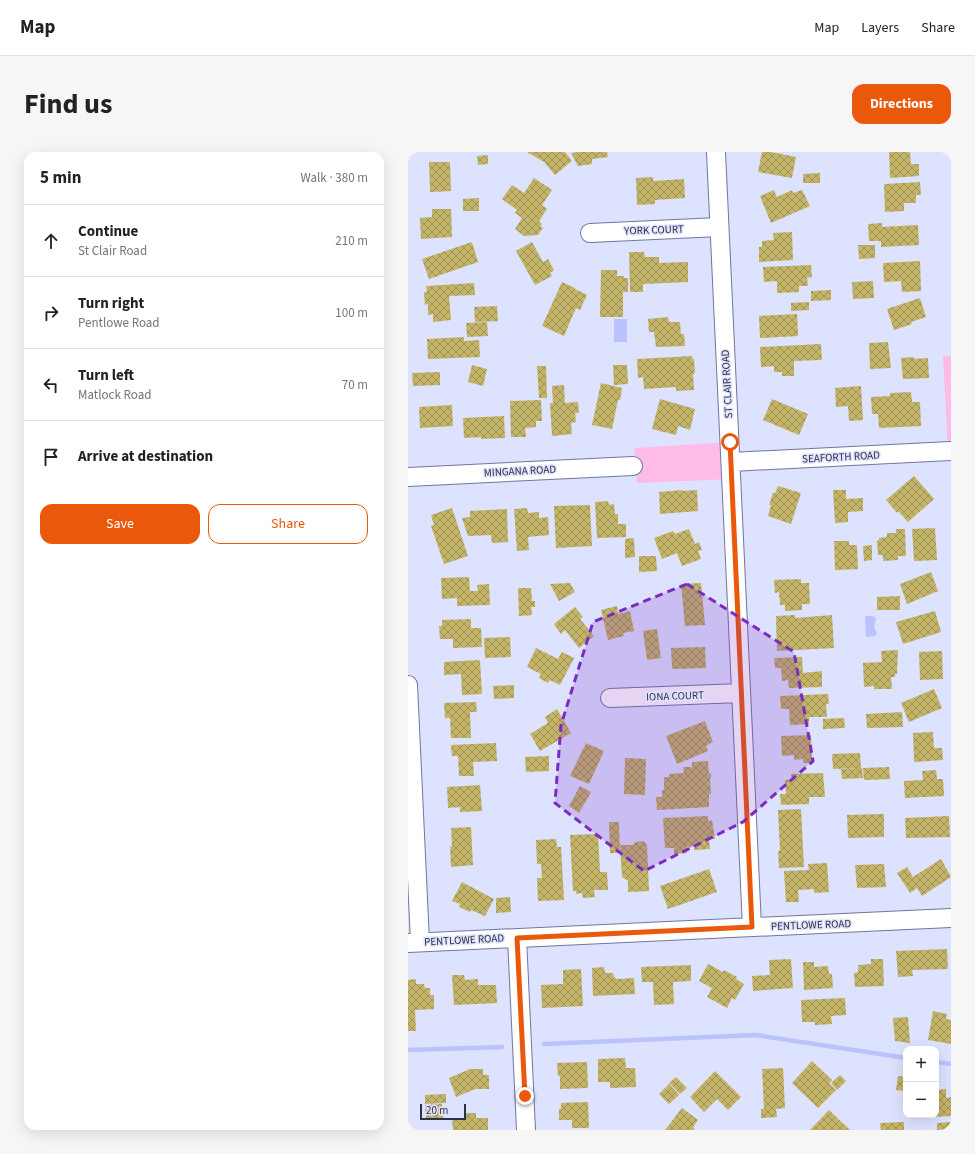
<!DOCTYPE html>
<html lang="en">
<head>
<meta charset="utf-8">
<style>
	body { margin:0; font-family:"Source Sans 3",sans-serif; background:#f6f6f6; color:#222 }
	.controls { position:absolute; right:12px; bottom:12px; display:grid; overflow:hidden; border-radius:8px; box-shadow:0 4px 16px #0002 }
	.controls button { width:36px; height:36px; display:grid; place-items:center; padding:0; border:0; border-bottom:1px solid #e0e0e0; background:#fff; color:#222; font:20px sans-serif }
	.scale { position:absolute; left:12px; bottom:10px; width:46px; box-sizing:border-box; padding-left:4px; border:2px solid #2f3143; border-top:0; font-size:11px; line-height:14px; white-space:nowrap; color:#2f3143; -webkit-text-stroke:3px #dde2fe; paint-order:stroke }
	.stop { position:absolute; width:12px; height:12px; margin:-9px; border:3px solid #ea580c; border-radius:50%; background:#fff }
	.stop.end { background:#ea580c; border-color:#fff; box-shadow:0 1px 4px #0008 }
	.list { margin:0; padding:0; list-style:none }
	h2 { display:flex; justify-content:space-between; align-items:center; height:52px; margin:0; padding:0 16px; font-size:17px }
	h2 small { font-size:13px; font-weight:400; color:#767676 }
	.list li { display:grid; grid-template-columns:26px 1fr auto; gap:12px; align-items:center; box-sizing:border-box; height:72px; padding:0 16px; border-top:1px solid #e0e0e0 }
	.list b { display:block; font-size:15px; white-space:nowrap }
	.list p { margin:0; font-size:13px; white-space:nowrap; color:#767676 }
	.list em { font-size:13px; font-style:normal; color:#767676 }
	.actions { display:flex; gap:8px; padding:12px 16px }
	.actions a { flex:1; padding:9px 0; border:1px solid #ea580c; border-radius:12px; text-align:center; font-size:14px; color:#ea580c }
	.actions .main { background:#ea580c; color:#fff }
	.icon { flex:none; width:22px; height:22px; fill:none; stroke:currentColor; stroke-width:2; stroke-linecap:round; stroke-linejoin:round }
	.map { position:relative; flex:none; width:543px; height:978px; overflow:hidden; border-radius:12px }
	header { display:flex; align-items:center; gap:24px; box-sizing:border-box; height:56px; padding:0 20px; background:#fff; border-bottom:1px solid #e0e0e0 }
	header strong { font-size:19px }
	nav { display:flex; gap:22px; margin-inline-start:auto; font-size:14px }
	.intro { display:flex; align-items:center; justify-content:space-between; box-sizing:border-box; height:96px; padding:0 24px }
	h1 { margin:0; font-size:28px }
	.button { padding:10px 18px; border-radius:12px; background:#ea580c; color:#fff; font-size:14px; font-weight:700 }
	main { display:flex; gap:24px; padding:0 24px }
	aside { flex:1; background:#fff; border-radius:12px; box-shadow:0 4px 16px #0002 }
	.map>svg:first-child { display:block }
</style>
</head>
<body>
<header>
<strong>Map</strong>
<nav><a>Map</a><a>Layers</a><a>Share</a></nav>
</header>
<div class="intro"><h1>Find us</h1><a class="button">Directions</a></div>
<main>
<aside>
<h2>5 min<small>Walk · 380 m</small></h2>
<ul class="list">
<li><svg class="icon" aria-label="ahead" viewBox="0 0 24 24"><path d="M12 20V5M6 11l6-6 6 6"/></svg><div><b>Continue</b><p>St Clair Road</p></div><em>210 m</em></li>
<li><svg class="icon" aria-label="right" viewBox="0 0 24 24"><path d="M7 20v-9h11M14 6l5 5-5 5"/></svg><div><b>Turn right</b><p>Pentlowe Road</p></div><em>100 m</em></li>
<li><svg class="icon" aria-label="left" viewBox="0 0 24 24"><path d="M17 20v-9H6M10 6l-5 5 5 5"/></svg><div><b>Turn left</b><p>Matlock Road</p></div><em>70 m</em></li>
<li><svg class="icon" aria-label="arrive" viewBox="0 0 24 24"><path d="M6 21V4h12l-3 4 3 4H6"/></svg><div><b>Arrive at destination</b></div></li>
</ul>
<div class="actions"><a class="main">Save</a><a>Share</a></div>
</aside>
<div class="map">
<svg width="543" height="978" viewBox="0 0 543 978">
	<defs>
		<pattern id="building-cross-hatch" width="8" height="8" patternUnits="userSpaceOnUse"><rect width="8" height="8" fill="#c4b468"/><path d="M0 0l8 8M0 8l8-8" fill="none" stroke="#a09357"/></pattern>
	</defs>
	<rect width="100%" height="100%" fill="#dde2fe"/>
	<path fill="#febbea" d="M 535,204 L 543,204 L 543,299 L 540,300 Z
		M 322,290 L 324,327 L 229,331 L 226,296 Z"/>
	<path fill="#bac3fb" d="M 206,167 L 219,167 L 219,190 L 206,190 Z
		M 457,464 L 464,464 L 468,466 L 466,475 L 469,481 L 467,484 L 458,485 Z"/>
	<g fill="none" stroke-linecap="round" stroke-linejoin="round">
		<path stroke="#bac3fb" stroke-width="4.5" d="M 136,892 L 348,883 L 498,906
			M 0,898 L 94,895
			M 528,910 L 543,912"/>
	</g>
	<path fill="url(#building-cross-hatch)" d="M 119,0 L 157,0 L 164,9 L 147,23 L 136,10 Z
		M 171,0 L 199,0 L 200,5 L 184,7 L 184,12 L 170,14 L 163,1 Z
		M 354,0 L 363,0 L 388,5 L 384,26 L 350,20 Z
		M 481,0 L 502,0 L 503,12 L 511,12 L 511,24 L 482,26 Z
		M 80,3 L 80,12 L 70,13 L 69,4 Z
		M 21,10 L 42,10 L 43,39 L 22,40 Z
		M 412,21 L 412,31 L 395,31 L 395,22 Z
		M 245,25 L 245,29 L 276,27 L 277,46 L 247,48 L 247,52 L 229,53 L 228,26 Z
		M 126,26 L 144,38 L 134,53 L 139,57 L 131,69 L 134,72 L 132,74 L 135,76 L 130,83 L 116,84 L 107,77 L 114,66 L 107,61 L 109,58 L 94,47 L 104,33 L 116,41 Z
		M 512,30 L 513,43 L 508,43 L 508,51 L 496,51 L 496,59 L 477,60 L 476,32 Z
		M 366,38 L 369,45 L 384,38 L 385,41 L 394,38 L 402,54 L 363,71 L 352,44 Z
		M 71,46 L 71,59 L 55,59 L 55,47 Z
		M 24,57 L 43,57 L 44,85 L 13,87 L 12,66 L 24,65 Z
		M 474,71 L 474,75 L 510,73 L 511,93 L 473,95 L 473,89 L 461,89 L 460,72 Z
		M 384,80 L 385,108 L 351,110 L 351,95 L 354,95 L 354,89 L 366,88 L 365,81 Z
		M 64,90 L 70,110 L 21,127 L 14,107 Z
		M 124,90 L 135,110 L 140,107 L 146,118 L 142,121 L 144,124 L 127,133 L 108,99 Z
		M 450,93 L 467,93 L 467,106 L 451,107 Z
		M 221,100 L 236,100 L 237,105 L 251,105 L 251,111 L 280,110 L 280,130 L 235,132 L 235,140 L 222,140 Z
		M 512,109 L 513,139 L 494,140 L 493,129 L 476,130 L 475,111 Z
		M 403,113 L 404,125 L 399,126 L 400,134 L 391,134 L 391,140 L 369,141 L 369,129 L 356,130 L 355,115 Z
		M 193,118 L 209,118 L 209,124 L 216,124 L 216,126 L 220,126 L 220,140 L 215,140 L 215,165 L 192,165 Z
		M 465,129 L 466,146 L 445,147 L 444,130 Z
		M 154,130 L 167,136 L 167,137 L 179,143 L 172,158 L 168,156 L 156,184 L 134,174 Z
		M 66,131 L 67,143 L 41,144 L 43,168 L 25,170 L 25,162 L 20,163 L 20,152 L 17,153 L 16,140 L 19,140 L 18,134 Z
		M 423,138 L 423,148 L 403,149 L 403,139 Z
		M 512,146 L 518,165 L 503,170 L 504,172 L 486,178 L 479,157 Z
		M 401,150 L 401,158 L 383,159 L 383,151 Z
		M 89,154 L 90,169 L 67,170 L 66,155 Z
		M 389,162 L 390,184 L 352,186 L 351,164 Z
		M 260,165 L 261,170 L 272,170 L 273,182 L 276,182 L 277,194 L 248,195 L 246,180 L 241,180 L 240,167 Z
		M 79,170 L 80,184 L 59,185 L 58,171 Z
		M 56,185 L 56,189 L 71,188 L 72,205 L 20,207 L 19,187 Z
		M 480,190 L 483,216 L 462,217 L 461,191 Z
		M 413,192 L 414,208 L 386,209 L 386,224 L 374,224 L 374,220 L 366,220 L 366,214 L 353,215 L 352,195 Z
		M 284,204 L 284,207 L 286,207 L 287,221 L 285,222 L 286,238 L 268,239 L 268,235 L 236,237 L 235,225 L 230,226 L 229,207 Z
		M 506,205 L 506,207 L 520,206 L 521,226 L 495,227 L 493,206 Z
		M 64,213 L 79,217 L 75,234 L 60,230 Z
		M 205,213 L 219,213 L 220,232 L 206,233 Z
		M 129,214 L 138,214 L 139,246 L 131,246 Z
		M 32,220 L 32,233 L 5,234 L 4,221 Z
		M 193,231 L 214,236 L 212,248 L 210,248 L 204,277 L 184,273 Z
		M 156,233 L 157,251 L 170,250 L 171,261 L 167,261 L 168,270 L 163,271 L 164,282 L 144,284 L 142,251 L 145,251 L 144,234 Z
		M 453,234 L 455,268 L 441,269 L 440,254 L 428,255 L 427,236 Z
		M 503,240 L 504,250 L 512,250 L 513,274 L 471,276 L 470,262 L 464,262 L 463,245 L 482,244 L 482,241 Z
		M 252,247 L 287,257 L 282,278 L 270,274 L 268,283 L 244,277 Z
		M 364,247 L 400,262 L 391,283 L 355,268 Z
		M 133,248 L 134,269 L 128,269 L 128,275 L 117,276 L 118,285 L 103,285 L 102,249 Z
		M 44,253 L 45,274 L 12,276 L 11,255 Z
		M 96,264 L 97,286 L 73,287 L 73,285 L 56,286 L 55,266 Z
		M 506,324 L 526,347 L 500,370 L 490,359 L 489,361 L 478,348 Z
		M 370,334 L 393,341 L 383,372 L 360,364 L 363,353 L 361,353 L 365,341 L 367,341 Z
		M 274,338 L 274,339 L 289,338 L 290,359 L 252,362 L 251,340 Z
		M 425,338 L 438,338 L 438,347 L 455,346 L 455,359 L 440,360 L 440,370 L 427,371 Z
		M 200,349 L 201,353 L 206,352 L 207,362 L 210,362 L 210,372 L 218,372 L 218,385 L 189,386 L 187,350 Z
		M 182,353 L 184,394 L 148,396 L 146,354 Z
		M 44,356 L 60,404 L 36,412 L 23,374 L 26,373 L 23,363 Z
		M 119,356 L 120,361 L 131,360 L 131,366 L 140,365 L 141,383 L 120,385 L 121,398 L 109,399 L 106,357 Z
		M 99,357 L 100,390 L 84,391 L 83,383 L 60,384 L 54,366 L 62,365 L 62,359 Z
		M 527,376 L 529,408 L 506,409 L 504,377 Z
		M 281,377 L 287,392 L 291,390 L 294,398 L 290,399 L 293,407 L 274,414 L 269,401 L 254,407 L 246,386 L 265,379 L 267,382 Z
		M 488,377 L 497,377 L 498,404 L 490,404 L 490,408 L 475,409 L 475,403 L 470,403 L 469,389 L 471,388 L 471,386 L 479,385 L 479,381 L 488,381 Z
		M 226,386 L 227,405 L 217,406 L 217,387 Z
		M 426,389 L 441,389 L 441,393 L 449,393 L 450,417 L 427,418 Z
		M 464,393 L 464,408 L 456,409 L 455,394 Z
		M 231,404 L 248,404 L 249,419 L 231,420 Z
		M 523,420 L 530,439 L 499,452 L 492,432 Z
		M 61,425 L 62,439 L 70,439 L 69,433 L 81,432 L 82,453 L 49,454 L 49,446 L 34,447 L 33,426 Z
		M 393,427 L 393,431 L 401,431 L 402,452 L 394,452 L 394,458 L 377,459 L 377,453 L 372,453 L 371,440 L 367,441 L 366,428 Z
		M 162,431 L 167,440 L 151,449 L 142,432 Z
		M 293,431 L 297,473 L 277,474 L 273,432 Z
		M 110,436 L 123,436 L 124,449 L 127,449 L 127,455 L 123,455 L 124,463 L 111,464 Z
		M 492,444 L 492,458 L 469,458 L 469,445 Z
		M 209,454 L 210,462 L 222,459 L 226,479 L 215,481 L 216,484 L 200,488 L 193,458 Z
		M 167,455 L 175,465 L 172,467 L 186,484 L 171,496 L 157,478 L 153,482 L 146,472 Z
		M 527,459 L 533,480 L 495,492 L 488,470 Z
		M 387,463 L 387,466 L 424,463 L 426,496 L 369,499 L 368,464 Z
		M 63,467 L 63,476 L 73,476 L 74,495 L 45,496 L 45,487 L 32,487 L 31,474 L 34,474 L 34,468 Z
		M 249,477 L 253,506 L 239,508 L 235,479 Z
		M 102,485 L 103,505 L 77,506 L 76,486 Z
		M 297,495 L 298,516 L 264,517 L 263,496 Z
		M 128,496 L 150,507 L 154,500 L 166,506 L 152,533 L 142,528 L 140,531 L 131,526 L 133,522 L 119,515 Z
		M 490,498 L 489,522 L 487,522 L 487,525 L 483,525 L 484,537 L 466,537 L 466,534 L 456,535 L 455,511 L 474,510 L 473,499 Z
		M 534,499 L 535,527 L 512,528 L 511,500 Z
		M 394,505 L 395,521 L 414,519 L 414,535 L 381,536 L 380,528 L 374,529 L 373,516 L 367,516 L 366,506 Z
		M 72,508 L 74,542 L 54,543 L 53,522 L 36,523 L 36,510 Z
		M 106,533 L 106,546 L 86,547 L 85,534 Z
		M 526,537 L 534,556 L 501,570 L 493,551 Z
		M 420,542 L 421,552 L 418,552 L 419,565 L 401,565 L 401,572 L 382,573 L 381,557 L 373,557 L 372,544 Z
		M 68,550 L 69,560 L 62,560 L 63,586 L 43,586 L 42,566 L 37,566 L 36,551 Z
		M 149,557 L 163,581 L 132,599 L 122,582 L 140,571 L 137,565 Z
		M 494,560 L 495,575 L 459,576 L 458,562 Z
		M 436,566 L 437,576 L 415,577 L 415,567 Z
		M 297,569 L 305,590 L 298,594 L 300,599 L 269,612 L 258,584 Z
		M 525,580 L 526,596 L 534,596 L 535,608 L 506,610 L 505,581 Z
		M 403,583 L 404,611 L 395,611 L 395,607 L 386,608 L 386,603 L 374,604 L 373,584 Z
		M 88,591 L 89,609 L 65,610 L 66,624 L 51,624 L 50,604 L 44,604 L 43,593 Z
		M 178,591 L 196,599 L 181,632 L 162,624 Z
		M 452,601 L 453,616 L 454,616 L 455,626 L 434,627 L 433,617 L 451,616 L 425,617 L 424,602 Z
		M 141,604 L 141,619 L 118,620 L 117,605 Z
		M 217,606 L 238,607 L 237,643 L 216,642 Z
		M 300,609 L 301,622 L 303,621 L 303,626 L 302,626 L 303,642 L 301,642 L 301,655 L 249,658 L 248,645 L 254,645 L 254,638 L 256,638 L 256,625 L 261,625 L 261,622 L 276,621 L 275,615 L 284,615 L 284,610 Z
		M 481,615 L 482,627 L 456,628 L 455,616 Z
		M 528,618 L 529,627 L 535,627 L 536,644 L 497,646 L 496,629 L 515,628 L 514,619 Z
		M 415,621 L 417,645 L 401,645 L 401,652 L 373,653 L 372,642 L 378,642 L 377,628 L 384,628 L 383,622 Z
		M 72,633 L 74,659 L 52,660 L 52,655 L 40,656 L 39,635 Z
		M 172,634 L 183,640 L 171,661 L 161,654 Z
		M 393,657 L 396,715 L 371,716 L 370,699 L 372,699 L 370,658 Z
		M 476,662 L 476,685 L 440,686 L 439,663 Z
		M 300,664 L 300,669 L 304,668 L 307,687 L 301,687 L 302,697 L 286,698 L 286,694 L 279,695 L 279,701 L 266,702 L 266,696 L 257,696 L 255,666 Z
		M 541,664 L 542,685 L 498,686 L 497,666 Z
		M 201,670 L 211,670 L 212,701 L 202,701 Z
		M 63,675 L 65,713 L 43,715 L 42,695 L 44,694 L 43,676 Z
		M 190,682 L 192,720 L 199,720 L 200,738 L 186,738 L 187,745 L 175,746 L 174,741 L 168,742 L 168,739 L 165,739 L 162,683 Z
		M 148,687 L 149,695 L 153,695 L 156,748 L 130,749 L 129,726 L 134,726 L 133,712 L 129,712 L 128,688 Z
		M 236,689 L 239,693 L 241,739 L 220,740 L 220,729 L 214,725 L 212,693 L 225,693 L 227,690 Z
		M 533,707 L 543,725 L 514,744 L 509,736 L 502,741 L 489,721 L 499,715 L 505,725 Z
		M 419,711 L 421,740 L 406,741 L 406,737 L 390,738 L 391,750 L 378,750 L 376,719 L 401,718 L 400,712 Z
		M 476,712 L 478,735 L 449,736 L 447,713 Z
		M 301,717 L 309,740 L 260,757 L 252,734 Z
		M 54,730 L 86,747 L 77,764 L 63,758 L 62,760 L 51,755 L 52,752 L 44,749 Z
		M 102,745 L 103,760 L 88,761 L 88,746 Z
		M 539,797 L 540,817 L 504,818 L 505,824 L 490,825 L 488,799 Z
		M 383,807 L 385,836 L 345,839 L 344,824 L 362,823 L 361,808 Z
		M 463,807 L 475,807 L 476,834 L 447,835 L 446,821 L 450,820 L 450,813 L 463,812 Z
		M 395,810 L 406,810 L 406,815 L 420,814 L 421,822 L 424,822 L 425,836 L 396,838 Z
		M 300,812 L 315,820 L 316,818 L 329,825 L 328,827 L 336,832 L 327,848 L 324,846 L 319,856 L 299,845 L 304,836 L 291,829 Z
		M 283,813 L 283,829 L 265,830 L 266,852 L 246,853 L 245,830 L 234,830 L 233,815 Z
		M 196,815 L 197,821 L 205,821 L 206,825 L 209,827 L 226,826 L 227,842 L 185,844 L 184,816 Z
		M 173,817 L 175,854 L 134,856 L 133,833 L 155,832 L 155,818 Z
		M 44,823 L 56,823 L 57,828 L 70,827 L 70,833 L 88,833 L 89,851 L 46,853 Z
		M 8,827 L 8,832 L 16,832 L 17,836 L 22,836 L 22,843 L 26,843 L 26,857 L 7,858 L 8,879 L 0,879 L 0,828 Z
		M 437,846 L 438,863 L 423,864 L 424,872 L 407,873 L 407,870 L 394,870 L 393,848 Z
		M 525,859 L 539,862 L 538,867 L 543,868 L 543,892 L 520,888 Z
		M 500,865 L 502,891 L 487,889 L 485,866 Z
		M 217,906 L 218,916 L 227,916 L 228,935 L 202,936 L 202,930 L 190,930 L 190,907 Z
		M 404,909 L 424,928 L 421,931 L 428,938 L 410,956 L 384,931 Z
		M 179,910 L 180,936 L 152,937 L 152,924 L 150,924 L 149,911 Z
		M 375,916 L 377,956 L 368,957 L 369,965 L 353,966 L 353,957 L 356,957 L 354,917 Z
		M 62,917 L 75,917 L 75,923 L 81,923 L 81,937 L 67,937 L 48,945 L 41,926 Z
		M 307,919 L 333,945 L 320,958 L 309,947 L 296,960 L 282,945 Z
		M 432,923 L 438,929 L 429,938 L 423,931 Z
		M 490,924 L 498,925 L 498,939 L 488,938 Z
		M 268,925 L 279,936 L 272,942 L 261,931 Z
		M 261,932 L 271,943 L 261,952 L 251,942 Z
		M 538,937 L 538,946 L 543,945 L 543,964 L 523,965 L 523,963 L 528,963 L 528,938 Z
		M 38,942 L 38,951 L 17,952 L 17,943 Z
		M 180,950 L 181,976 L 164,976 L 164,968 L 151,968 L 151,957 L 153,957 L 153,951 Z
		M 34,952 L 35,966 L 18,967 L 17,953 Z
		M 274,956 L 290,968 L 285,975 L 287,976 L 285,978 L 257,978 Z
		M 421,958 L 442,978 L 402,978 Z
		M 56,961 L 68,961 L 68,966 L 80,966 L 80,978 L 45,978 L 44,968 L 56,967 Z
		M 496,970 L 496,978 L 473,978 L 472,971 Z
		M 543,970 L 543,978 L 529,978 L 529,971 Z"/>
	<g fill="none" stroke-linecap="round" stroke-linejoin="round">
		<g stroke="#7076a0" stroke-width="20">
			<path id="minor" d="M 308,0 L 344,775
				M 182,81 L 311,75
				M 323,310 L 543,299
				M 0,325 L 225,314
				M 0,533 L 12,790
				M 202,546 L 333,541
				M 109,786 L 118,978
				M 0,791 L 543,766"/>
		</g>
		<use href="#minor" stroke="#fff" stroke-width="18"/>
	</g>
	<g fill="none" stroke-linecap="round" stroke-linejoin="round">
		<path stroke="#ea580c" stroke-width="5" d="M 117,944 L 109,786 L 344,775 L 322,290"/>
	</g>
	<path fill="#7b2cbf" fill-opacity="0.2" stroke="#7b2cbf" stroke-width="3" stroke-dasharray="8 5" stroke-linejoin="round" d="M 279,432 L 386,500 L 405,609 L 335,670 L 236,719 L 147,651 L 153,573 L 185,470 Z"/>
	<g text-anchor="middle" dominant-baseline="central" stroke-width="3" stroke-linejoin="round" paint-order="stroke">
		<g font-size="11" fill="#2f3143" stroke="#dde2fe">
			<text transform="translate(246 78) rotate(-2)">YORK COURT</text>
			<text transform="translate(319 232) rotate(-93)">ST CLAIR ROAD</text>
			<text transform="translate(433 305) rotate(-3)">SEAFORTH ROAD</text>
			<text transform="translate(112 319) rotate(-3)">MINGANA ROAD</text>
			<text transform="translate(267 544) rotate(-2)">IONA COURT</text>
			<text transform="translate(403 773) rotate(-2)">PENTLOWE ROAD</text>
			<text transform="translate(56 788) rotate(-3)">PENTLOWE ROAD</text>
		</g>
	</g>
</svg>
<div class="controls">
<button>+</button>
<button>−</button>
</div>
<div class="scale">20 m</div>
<div class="stop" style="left:322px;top:290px"></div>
<div class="stop end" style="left:117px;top:944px"></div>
</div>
</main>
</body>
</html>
